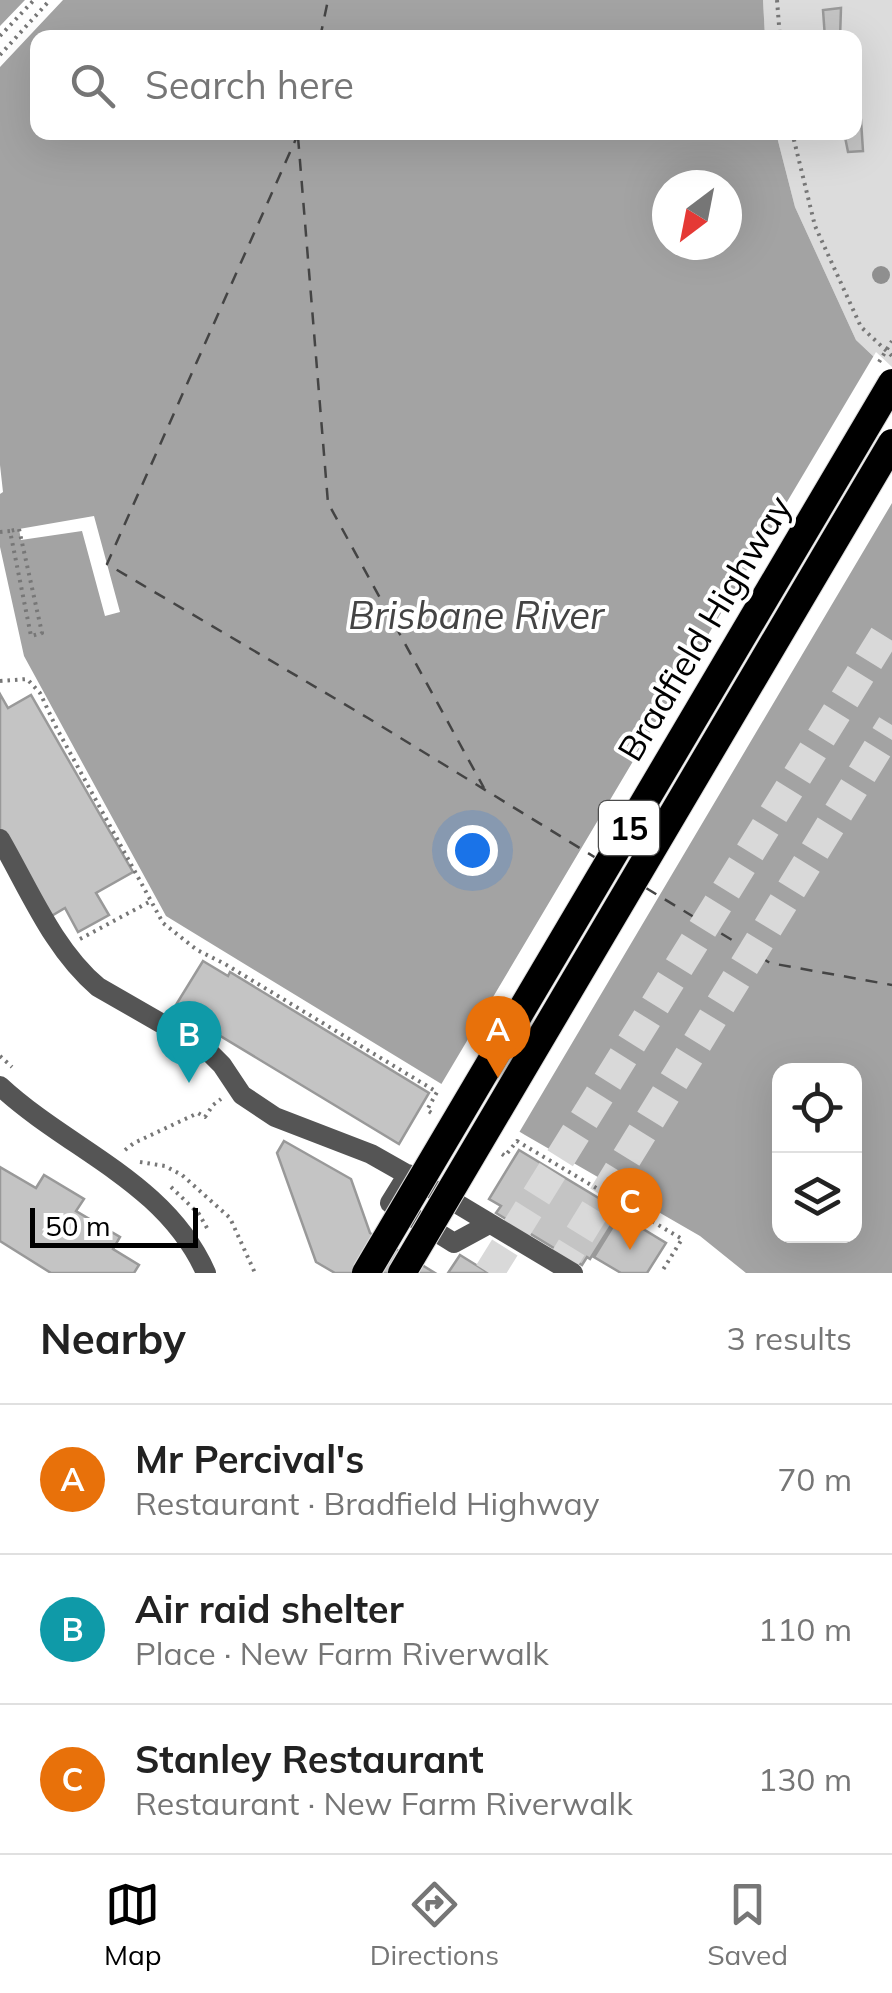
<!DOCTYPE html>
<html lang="en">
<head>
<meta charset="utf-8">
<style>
	body { margin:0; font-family:Mulish,sans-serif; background:#f2f2f2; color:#222 }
	.controls { position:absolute; right:30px; bottom:30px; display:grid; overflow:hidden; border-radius:20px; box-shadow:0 10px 40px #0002 }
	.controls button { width:90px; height:90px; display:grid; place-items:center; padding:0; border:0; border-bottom:2px solid #e0e0e0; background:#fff; color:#222; font:50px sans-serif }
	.compass { position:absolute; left:652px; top:170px; width:90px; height:90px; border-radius:50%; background:#fff; box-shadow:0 10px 40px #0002; rotate:212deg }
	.scale { position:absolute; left:30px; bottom:25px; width:168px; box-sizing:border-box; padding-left:10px; border:5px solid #000; border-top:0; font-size:28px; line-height:35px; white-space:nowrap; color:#000; -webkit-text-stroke:8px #fff; paint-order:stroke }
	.you { position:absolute; left:472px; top:850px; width:35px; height:35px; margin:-25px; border:8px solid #fff; border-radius:50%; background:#1a73e8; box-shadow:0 0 0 15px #1a73e833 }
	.badge { display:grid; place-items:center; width:65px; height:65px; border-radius:50%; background:#000; color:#fff; font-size:32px; font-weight:700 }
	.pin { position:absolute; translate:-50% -82px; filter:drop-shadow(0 2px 5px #0008) }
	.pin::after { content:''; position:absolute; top:52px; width:35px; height:30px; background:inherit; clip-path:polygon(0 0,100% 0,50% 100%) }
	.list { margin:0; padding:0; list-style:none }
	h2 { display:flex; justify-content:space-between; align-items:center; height:130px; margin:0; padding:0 40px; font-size:42px }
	h2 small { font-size:32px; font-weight:400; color:#767676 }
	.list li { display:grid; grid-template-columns:65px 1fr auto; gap:30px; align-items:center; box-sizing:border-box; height:150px; padding:0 40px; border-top:2px solid #e0e0e0 }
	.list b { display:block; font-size:38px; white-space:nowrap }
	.list p { margin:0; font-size:32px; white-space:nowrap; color:#767676 }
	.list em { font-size:32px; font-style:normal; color:#767676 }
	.icon { flex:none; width:55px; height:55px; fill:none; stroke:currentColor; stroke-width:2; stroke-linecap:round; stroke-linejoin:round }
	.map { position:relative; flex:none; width:892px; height:1273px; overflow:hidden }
	.search { position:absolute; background:#fff; box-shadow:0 10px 40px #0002; left:30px; right:30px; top:30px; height:110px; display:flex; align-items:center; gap:25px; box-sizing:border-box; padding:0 35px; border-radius:20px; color:#767676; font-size:38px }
	.sheet { height:580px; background:#fff }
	nav { display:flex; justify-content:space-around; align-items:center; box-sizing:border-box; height:140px; border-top:2px solid #e0e0e0; background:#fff; font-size:28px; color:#767676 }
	nav a { display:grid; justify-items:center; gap:5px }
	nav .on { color:#000 }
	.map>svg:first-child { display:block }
</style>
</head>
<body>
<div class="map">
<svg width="892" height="1273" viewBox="0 0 892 1273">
	<rect width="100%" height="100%" fill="#fff"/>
	<path fill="#dcdcdc" d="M 763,0 L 892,0 L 892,374 L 856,340 L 795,207 L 776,133 L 854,132 L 854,38 L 765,37 Z"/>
	<path fill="#a3a3a3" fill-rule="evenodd" d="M 0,0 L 763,0 L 765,37 L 38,38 L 38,132 L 776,133 L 795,207 L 856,340 L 892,374 L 892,1273 L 746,1273 L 700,1236 L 525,1135 L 166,916 L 24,656 L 0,547 L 0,494 L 3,492 L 0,465 ZM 667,185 L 727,185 L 727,245 L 667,245 ZM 780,1070 L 854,1070 L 854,1236 L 780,1236 Z"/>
	<path fill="#fff" d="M 25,0 L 63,0 L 0,67 L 0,26 Z
		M 876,352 L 892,367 L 892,503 L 517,1136 L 439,1088 Z
		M 94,516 L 120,612 L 105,616 L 82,531 L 21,540 L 19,529 Z"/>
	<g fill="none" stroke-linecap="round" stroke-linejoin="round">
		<path stroke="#444" stroke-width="2.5" stroke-dasharray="12 10" stroke-linecap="butt" d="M 320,38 L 328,0
			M 299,132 L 107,564 L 368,718 L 596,858
			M 298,137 L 328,503 L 484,788
			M 646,888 L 770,963 L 892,985"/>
	</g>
	<path fill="#c4c4c4" stroke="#999" stroke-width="2.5" d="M 841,8 L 840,38 L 825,38 L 823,10 Z
		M 854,107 L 857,107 L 858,120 L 861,120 L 863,151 L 848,152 L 844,132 L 854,132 Z
		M 0,694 L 8,708 L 31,695 L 133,872 L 96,893 L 109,915 L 78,932 L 65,908 L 48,918 L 0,835 Z
		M 203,961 L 228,976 L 230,972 L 429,1093 L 399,1144 L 174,1008 Z
		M 284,1141 L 351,1179 L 370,1233 L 435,1273 L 335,1273 L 316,1262 L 277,1153 Z
		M 519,1150 L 620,1211 L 590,1259 L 587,1257 L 582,1265 L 496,1213 L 501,1206 L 489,1199 Z
		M 0,1167 L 36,1188 L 44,1175 L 84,1199 L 76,1211 L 120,1237 L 113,1249 L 139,1265 L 134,1273 L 51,1273 L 0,1241 Z
		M 620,1215 L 666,1243 L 647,1273 L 621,1273 L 594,1257 Z
		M 460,1255 L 489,1273 L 448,1273 Z"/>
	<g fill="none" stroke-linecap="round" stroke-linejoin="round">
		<path stroke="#d9d9d9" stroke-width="30" stroke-dasharray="30 15" stroke-linecap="butt" d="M 489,1273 L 892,623
			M 556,1273 L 892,725"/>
		<path stroke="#777" stroke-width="4" stroke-dasharray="2.5 5" stroke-linecap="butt" d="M 777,0 L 780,38
			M 0,36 L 34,0
			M 0,55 L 50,0
			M 792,132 L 815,226 L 861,327 L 892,356
			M 0,532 L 10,531 L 31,636 L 42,633 L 19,529 L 10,531
			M 0,681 L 27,679 L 40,693 L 56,727 L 163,923 L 197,950 L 225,964 L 437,1092 L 427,1110 L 433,1114
			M 80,939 L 151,901
			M 0,1056 L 12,1067
			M 125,1150 L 134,1143 L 198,1113 L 205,1117 L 213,1105 L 221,1099
			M 502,1154 L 505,1156 L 517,1141 L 682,1239 L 661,1273
			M 140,1162 L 165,1166 L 182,1175 L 230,1218 L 255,1273
			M 171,1187 L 199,1214 L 207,1228"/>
		<path stroke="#555" stroke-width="20" d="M 0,839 C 29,889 53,949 98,987 L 206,1049 L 222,1065 L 242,1095 L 275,1117 L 371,1154 L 431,1188 L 573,1273
			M 0,1086 C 69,1150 166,1182 206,1273
			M 408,1174 L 390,1203 L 454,1243 L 489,1224"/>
		<g stroke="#dbdbdb" stroke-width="30" stroke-linecap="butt">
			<path id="trunk-bridge" d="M 366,1273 L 892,383
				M 402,1273 L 892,443"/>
		</g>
		<path stroke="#777" stroke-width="4" stroke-dasharray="2.5 5" stroke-linecap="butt" d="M 879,362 L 892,341"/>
		<use href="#trunk-bridge" stroke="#000" stroke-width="28"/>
	</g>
	<circle fill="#8f8f8f" cx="881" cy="275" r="9"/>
	<g text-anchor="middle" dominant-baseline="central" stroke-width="8" stroke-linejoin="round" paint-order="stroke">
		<rect fill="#fff" stroke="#4c4c4c" stroke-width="2.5" x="599" y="801" width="60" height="54" rx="8"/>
		<g font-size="32" font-weight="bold" fill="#000">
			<text x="629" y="828">15</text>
		</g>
		<g font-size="35" fill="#000" stroke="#fff">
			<text transform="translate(704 628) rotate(-59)">Bradfield Highway</text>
		</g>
		<g font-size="38" font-style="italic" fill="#444" stroke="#fff">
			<text x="476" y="615">Brisbane River</text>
		</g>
	</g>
</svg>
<div class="controls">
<button><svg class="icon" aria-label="locate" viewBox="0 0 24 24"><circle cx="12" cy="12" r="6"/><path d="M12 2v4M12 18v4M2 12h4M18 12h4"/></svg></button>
<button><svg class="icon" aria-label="layers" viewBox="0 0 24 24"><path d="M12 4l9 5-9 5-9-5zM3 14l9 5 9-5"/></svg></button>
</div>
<svg class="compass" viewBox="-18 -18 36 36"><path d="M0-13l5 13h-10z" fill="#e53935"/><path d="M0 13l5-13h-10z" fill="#767676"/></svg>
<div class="scale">50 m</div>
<div class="you"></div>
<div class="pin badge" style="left:498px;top:1078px;background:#e8710a">A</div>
<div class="pin badge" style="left:189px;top:1083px;background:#0f9aa8">B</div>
<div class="pin badge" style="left:630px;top:1250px;background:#e8710a">C</div>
<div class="search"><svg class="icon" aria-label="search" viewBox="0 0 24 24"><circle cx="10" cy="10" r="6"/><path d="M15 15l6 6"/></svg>Search here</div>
</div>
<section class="sheet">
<h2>Nearby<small>3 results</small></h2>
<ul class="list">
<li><span class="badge" style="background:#e8710a">A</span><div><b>Mr Percival's</b><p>Restaurant · Bradfield Highway</p></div><em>70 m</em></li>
<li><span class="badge" style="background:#0f9aa8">B</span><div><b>Air raid shelter</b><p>Place · New Farm Riverwalk</p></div><em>110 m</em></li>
<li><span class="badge" style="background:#e8710a">C</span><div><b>Stanley Restaurant</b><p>Restaurant · New Farm Riverwalk</p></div><em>130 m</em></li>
</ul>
</section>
<nav>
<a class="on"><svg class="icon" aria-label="map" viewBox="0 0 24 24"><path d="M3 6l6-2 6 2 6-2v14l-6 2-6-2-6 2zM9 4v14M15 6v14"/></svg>Map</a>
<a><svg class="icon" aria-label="directions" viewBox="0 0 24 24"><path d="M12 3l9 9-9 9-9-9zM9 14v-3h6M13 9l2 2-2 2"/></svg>Directions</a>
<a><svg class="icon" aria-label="saved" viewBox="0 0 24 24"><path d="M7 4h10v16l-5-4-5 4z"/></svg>Saved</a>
</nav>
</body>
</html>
